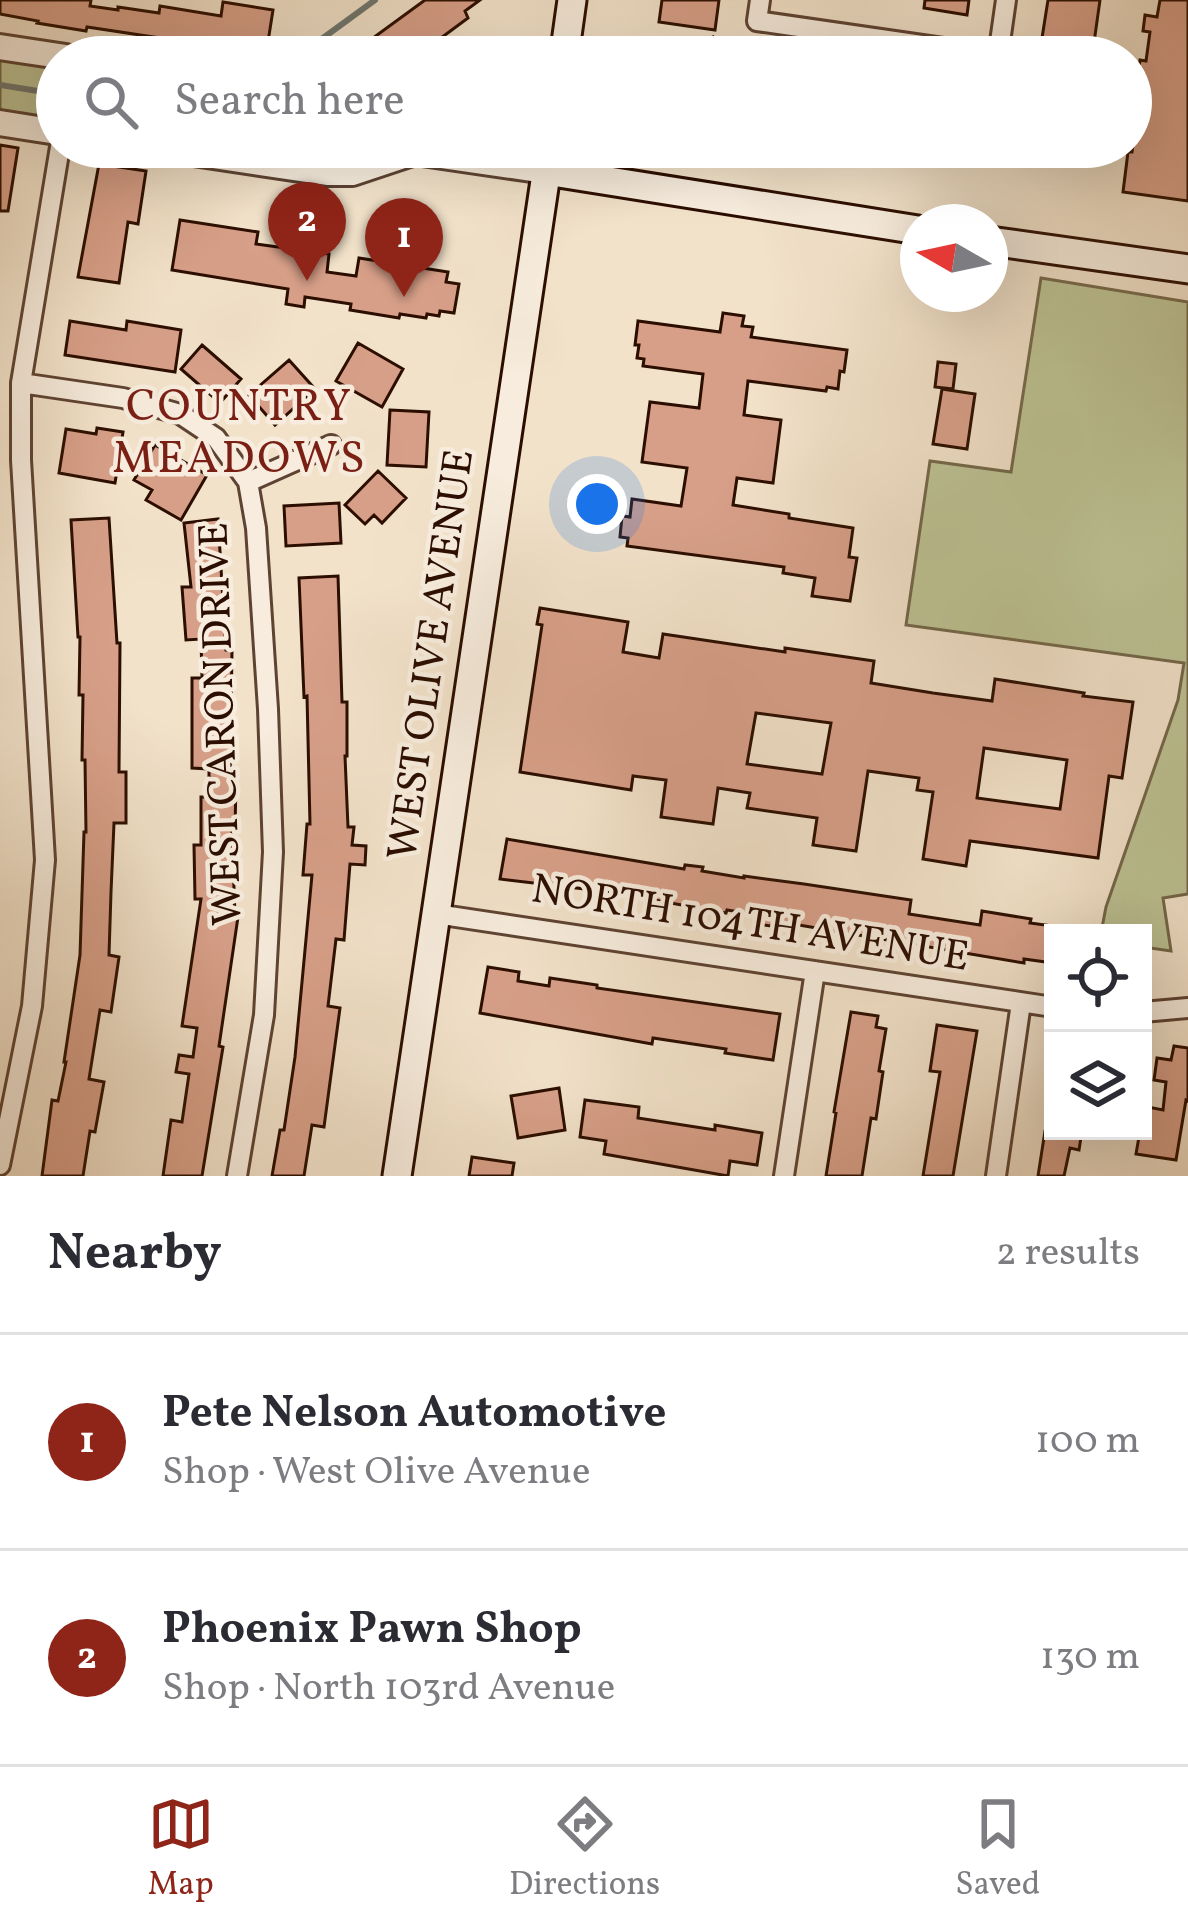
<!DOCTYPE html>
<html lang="en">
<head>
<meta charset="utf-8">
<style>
	body { margin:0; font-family:Vollkorn,serif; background:#f2f2f3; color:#2b2b33 }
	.controls { position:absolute; right:36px; bottom:36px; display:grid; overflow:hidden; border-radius:0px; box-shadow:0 12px 48px #0002 }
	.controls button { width:108px; height:108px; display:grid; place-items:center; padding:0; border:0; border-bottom:3px solid #e1e1e2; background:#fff; color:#2b2b33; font:60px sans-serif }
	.compass { position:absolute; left:900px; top:204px; width:108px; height:108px; border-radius:50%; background:#fff; box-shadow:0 12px 48px #0002; rotate:279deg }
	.you { position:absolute; left:597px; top:504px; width:42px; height:42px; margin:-30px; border:9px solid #fff; border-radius:50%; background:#1a73e8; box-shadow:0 0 0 18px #1a73e833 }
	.badge { display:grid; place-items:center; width:78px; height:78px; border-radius:50%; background:#8f2418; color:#fff; font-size:39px; font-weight:700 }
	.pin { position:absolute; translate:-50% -99px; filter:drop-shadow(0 3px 6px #0008) }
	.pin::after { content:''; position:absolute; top:63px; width:42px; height:36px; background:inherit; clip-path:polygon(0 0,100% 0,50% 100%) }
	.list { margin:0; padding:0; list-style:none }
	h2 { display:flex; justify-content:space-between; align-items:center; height:156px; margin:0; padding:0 48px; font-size:51px }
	h2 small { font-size:39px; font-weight:400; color:#7c7c81 }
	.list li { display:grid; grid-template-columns:78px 1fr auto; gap:36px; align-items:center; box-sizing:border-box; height:216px; padding:0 48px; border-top:3px solid #e1e1e2 }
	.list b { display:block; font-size:45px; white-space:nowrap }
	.list p { margin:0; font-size:39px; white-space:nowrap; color:#7c7c81 }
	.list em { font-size:39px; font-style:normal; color:#7c7c81 }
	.icon { flex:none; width:66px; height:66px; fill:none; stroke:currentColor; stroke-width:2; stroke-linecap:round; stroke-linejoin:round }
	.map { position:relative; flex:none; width:1188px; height:1176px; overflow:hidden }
	.search { position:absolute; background:#fff; box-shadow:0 12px 48px #0002; left:36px; right:36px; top:36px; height:132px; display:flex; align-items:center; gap:30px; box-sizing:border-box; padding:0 42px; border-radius:66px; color:#7c7c81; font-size:45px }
	.sheet { height:588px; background:#fff }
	nav { display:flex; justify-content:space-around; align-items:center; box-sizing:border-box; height:168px; border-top:3px solid #e1e1e2; background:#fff; font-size:33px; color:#7c7c81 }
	nav a { display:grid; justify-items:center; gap:6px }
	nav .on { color:#8f2418 }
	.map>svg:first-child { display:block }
</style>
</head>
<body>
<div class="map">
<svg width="1188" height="1176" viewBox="0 0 1188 1176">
	<rect width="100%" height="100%" fill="#f2e2ca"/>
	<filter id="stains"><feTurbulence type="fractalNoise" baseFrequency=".00167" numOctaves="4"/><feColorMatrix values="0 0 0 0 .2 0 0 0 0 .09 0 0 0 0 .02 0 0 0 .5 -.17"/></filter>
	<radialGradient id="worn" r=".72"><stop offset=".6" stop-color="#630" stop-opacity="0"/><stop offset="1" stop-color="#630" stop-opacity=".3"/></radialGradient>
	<path fill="#bdc395" stroke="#74684a" stroke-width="3" d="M 0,55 L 47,63 C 56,80 55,106 39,118 L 0,114 Z
		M 213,147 L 370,147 L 365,154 L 357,158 L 333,164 Z
		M 1041,278 L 1188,302 L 1188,894 L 1163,898 L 1171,951 L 1143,947 L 1143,933 L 1101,933 L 1106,907 L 1178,700 L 1184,663 L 906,625 L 930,461 L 1011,472 Z"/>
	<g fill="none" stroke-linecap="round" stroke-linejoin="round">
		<path stroke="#6f7770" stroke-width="6" d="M 297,57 L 375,0
			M 0,85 L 57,94"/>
	</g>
	<path fill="#d79f88" stroke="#2c0e00" stroke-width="3" fill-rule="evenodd" d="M 0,0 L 91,0 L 90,6 L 118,10 L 118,7 L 159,13 L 160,6 L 221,16 L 223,2 L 273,10 L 267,48 L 208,38 L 207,45 L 87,27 L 86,31 L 37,23 L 38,21 L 0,14 Z
		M 425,0 L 480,0 L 465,11 L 468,18 L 422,52 L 401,57 L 347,57 Z
		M 662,0 L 719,0 L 715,30 L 659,22 Z
		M 925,0 L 969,0 L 967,15 L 924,8 Z
		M 1048,0 L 1100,0 L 1092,57 L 1039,57 Z
		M 1160,0 L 1188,0 L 1188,201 L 1123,192 L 1128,152 L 1132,152 L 1136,122 L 1131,121 L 1132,106 L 1139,107 L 1143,77 L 1138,76 L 1140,60 L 1146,61 L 1150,32 L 1143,31 L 1145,15 L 1157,17 Z
		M 713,37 L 720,57 L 663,57 L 663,55 Z
		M 0,145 L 18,148 L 8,211 L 0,211 Z
		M 969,147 L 1001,147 L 1001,163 L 970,164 Z
		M 99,164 L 146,171 L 138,224 L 128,222 L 119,283 L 78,277 Z
		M 180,220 L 258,232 L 256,244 L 329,254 L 327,272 L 356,276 L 359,258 L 448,272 L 446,282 L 459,284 L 454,313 L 440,311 L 439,316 L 427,314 L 426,318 L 400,314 L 399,318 L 350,310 L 351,304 L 305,297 L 304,307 L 286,304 L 288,289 L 172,270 Z
		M 723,313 L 744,316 L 742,326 L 753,327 L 751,337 L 847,350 L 844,372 L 840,371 L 838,389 L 827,387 L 826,391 L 748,381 L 744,415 L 781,420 L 773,483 L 737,478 L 733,505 L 789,514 L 789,518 L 853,528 L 849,557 L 857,558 L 850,601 L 812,596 L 815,578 L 783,573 L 784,567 L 627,546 L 628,538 L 620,537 L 622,516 L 630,517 L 632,499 L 681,506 L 687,468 L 642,462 L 650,402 L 699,408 L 703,374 L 643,366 L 644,359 L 637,358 L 639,345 L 635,345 L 638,321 L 720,332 Z
		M 70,321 L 126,330 L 127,321 L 181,330 L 175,372 L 65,355 Z
		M 358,343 L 403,369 L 382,407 L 336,381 Z
		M 202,345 L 241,379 L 220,403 L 181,369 Z
		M 289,360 L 315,389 L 275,425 L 249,395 Z
		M 938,362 L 956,364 L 953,389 L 935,387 Z
		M 942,389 L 975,394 L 967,449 L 933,444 Z
		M 390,410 L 429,412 L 426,467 L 387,465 Z
		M 97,428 L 123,432 L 115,483 L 59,473 L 66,429 L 96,434 Z
		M 155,445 L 207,475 L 181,520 L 146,500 L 152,490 L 134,480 Z
		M 378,471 L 406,498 L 382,523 L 374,515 L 365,524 L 345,505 Z
		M 339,503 L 341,543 L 286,546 L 284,506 Z
		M 109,518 L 117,643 L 120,643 L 119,772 L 126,772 L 126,823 L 114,823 L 111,892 L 109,955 L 119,957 L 111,1012 L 100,1010 L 89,1079 L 104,1082 L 95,1132 L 90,1131 L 83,1176 L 42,1176 L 52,1100 L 58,1101 L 66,1062 L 64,1062 L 80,955 L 84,832 L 86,832 L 85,760 L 82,760 L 83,695 L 79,695 L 80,637 L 78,637 L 71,520 Z
		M 218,519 L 226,650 L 232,650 L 230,782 L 236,782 L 235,830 L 232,830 L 235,917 L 238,917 L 219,1046 L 223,1047 L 202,1176 L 163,1176 L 171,1120 L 182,1122 L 189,1074 L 176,1072 L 179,1055 L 193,1057 L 197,1028 L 182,1026 L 201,899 L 195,899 L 194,845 L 201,845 L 201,797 L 209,797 L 209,769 L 192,768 L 192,678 L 202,678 L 201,639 L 186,640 L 182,587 L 191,587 L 184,523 Z
		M 338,576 L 342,702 L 347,702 L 347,756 L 345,756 L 348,827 L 354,827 L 352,845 L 366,846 L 365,865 L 350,864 L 344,940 L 336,939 L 328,1006 L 340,1008 L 324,1127 L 312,1125 L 304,1176 L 272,1176 L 280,1130 L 284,1130 L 295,1057 L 312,875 L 303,875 L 307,824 L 310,824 L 307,696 L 304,697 L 299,578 Z
		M 540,608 L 628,622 L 623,652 L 659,658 L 663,634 L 785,652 L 785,648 L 874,661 L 871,683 L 933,693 L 992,701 L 995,679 L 1084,693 L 1083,696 L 1133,702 L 1122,778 L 1109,776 L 1098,858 L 970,841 L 966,866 L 923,859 L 933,792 L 917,790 L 919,778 L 868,771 L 856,851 L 813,845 L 817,818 L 747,808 L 750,793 L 718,788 L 713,824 L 661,817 L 666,780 L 633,776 L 631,790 L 520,772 L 542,625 L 537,624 ZM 756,713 L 831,723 L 822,774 L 747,764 ZM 984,748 L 1067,760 L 1060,809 L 977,798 Z
		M 507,839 L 684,869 L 685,865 L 703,867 L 702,871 L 744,878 L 744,876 L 804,884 L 911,900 L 909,914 L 980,925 L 982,911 L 1031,919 L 1030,923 L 1053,926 L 1053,963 L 1024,959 L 1024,963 L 787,923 L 786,928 L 757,924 L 758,915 L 727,910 L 726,913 L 610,892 L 500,879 Z
		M 488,967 L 519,972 L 518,981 L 549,986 L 550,978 L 597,985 L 597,988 L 780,1014 L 773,1060 L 725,1053 L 726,1049 L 653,1038 L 652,1044 L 480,1013 Z
		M 851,1012 L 878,1016 L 876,1027 L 886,1029 L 879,1071 L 883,1072 L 876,1119 L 871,1118 L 862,1176 L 826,1176 L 836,1113 L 834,1112 Z
		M 937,1025 L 977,1031 L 953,1176 L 923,1176 L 940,1072 L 930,1071 Z
		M 1174,1046 L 1188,1048 L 1188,1101 L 1186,1100 L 1176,1160 L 1136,1154 L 1140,1131 L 1143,1131 L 1143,1106 L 1163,1110 L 1166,1082 L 1154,1080 L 1157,1058 L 1171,1060 Z
		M 559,1088 L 565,1130 L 518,1138 L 511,1096 Z
		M 585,1100 L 639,1107 L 638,1118 L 715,1130 L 715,1125 L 762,1133 L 757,1165 L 730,1161 L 728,1176 L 604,1154 L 606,1141 L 580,1137 Z
		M 1045,1131 L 1082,1131 L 1079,1150 L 1070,1148 L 1064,1176 L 1038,1176 Z
		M 472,1157 L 514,1163 L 512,1176 L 469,1176 Z"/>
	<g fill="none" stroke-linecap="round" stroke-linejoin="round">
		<g stroke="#5e4332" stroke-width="24">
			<path id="minor" d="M 760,0 L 757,21 L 998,56 L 1006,0
				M 21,383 L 123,398 L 180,414 L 216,438 L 248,482 L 256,528 L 268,709 L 273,852 L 264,1015 L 237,1176
				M 248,482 L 331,445
				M 436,914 L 1053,1007
				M 1143,1012 L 1188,1008
				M 0,1165 L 32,1006 L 45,860 L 21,460 L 21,383 L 60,147
				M 784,1176 L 815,971
				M 996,1176 L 1021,1003"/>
		</g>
		<g stroke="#5e4332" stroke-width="30">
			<path id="tertiary" d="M 0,47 L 66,57
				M 0,123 L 57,132
				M 153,147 L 327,173 L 352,173 L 415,152 L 546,171"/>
		</g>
		<g stroke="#2c0e00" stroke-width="33">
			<path id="secondary" d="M 564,57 L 572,0
				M 546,171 L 918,230
				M 990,241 L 1188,269
				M 397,1176 L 550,147"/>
		</g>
		<use href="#minor" stroke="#f7ecdd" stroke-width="18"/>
		<use href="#tertiary" stroke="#f7ecdd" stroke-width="24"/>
		<use href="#secondary" stroke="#f7ecdd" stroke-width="27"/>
	</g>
	<g text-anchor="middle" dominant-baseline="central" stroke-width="9" stroke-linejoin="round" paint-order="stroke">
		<g font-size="42" fill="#2c0e00" stroke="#f7ecdd">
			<text transform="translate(433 655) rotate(-82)">WEST OLIVE AVENUE</text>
			<text transform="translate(223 724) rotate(-92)">WEST CARON DRIVE</text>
			<text transform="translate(750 925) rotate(9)">NORTH 104TH AVENUE</text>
		</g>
		<g font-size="45" letter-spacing="3" fill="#7a1f14" stroke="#f7ecdd">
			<text x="240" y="408">COUNTRY<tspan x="240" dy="52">MEADOWS</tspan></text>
		</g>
	</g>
	<rect width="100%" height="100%" filter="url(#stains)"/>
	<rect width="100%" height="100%" fill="url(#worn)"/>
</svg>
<div class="controls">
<button><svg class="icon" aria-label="locate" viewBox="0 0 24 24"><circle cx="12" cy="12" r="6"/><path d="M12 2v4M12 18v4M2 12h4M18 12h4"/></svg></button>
<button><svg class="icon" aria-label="layers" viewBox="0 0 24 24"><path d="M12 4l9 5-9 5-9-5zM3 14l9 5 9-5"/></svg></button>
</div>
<svg class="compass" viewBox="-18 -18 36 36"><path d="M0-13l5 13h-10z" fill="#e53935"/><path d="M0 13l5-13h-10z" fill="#7c7c81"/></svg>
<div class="you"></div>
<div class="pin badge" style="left:404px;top:297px">1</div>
<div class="pin badge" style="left:307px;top:281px">2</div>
<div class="search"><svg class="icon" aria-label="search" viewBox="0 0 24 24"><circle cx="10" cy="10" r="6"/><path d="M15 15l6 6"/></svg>Search here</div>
</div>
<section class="sheet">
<h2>Nearby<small>2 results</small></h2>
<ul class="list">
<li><span class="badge">1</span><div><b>Pete Nelson Automotive</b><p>Shop · West Olive Avenue</p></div><em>100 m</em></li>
<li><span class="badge">2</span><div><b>Phoenix Pawn Shop</b><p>Shop · North 103rd Avenue</p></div><em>130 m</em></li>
</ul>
</section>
<nav>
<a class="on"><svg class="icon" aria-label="map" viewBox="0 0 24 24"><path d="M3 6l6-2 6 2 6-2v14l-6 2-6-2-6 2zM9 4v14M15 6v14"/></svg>Map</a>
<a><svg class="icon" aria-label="directions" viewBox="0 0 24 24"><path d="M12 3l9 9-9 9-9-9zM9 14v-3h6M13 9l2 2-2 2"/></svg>Directions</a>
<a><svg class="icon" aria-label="saved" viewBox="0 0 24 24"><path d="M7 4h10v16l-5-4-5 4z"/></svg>Saved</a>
</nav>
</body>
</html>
